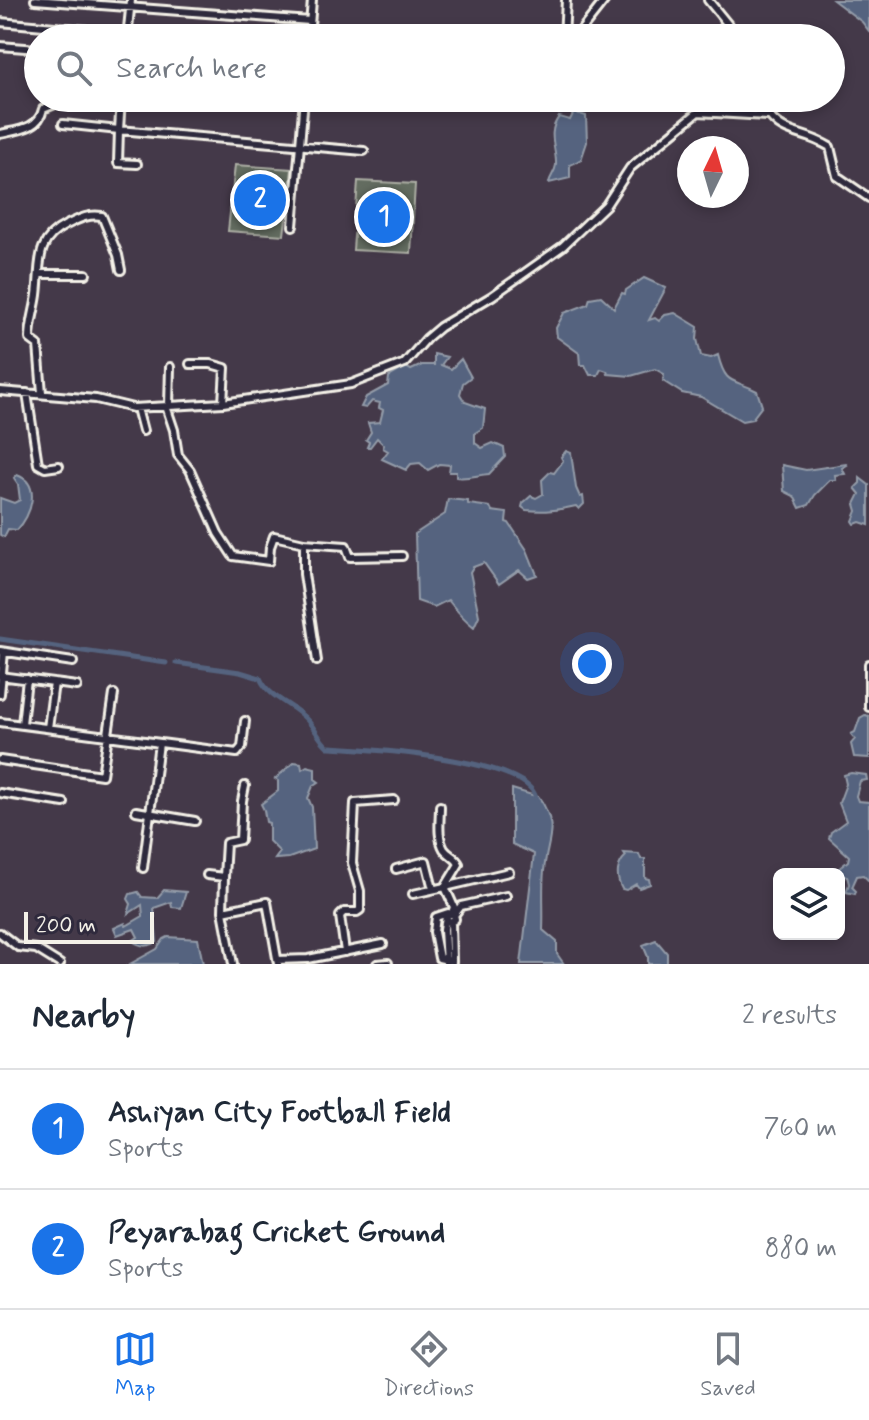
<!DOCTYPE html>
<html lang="en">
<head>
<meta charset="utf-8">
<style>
	body { margin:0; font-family:Mynerve,sans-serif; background:#f6f6f7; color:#1f2937 }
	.controls { position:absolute; right:24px; bottom:24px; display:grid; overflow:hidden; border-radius:12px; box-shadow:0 4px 12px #0003 }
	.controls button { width:72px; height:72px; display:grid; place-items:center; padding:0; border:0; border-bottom:2px solid #e0e1e3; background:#fff; color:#1f2937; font:40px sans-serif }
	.compass { position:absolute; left:677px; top:136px; width:72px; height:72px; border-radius:50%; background:#fff; box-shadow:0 4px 12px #0003; rotate:5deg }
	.scale { position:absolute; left:24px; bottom:20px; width:130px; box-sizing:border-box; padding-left:8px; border:4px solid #f4f1e8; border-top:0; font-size:22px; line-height:28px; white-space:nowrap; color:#f4f1e8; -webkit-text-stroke:6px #2f2a3d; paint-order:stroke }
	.you { position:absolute; left:592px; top:664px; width:28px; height:28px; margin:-20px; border:6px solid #fff; border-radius:50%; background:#1a73e8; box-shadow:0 0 0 12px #1a73e833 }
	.badge { display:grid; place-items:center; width:52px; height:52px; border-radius:50%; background:#1a73e8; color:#fff; font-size:26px; font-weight:700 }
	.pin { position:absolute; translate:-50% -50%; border:4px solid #fff; box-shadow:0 2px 8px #0006 }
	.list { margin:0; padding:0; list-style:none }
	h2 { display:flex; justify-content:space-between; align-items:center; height:104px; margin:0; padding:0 32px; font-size:34px }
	h2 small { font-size:26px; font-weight:400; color:#747a83 }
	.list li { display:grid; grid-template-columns:52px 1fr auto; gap:24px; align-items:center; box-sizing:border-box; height:120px; padding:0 32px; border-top:2px solid #e0e1e3 }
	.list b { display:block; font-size:30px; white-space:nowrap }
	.list p { margin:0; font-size:26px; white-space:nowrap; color:#747a83 }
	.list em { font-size:26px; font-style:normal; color:#747a83 }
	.icon { flex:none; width:44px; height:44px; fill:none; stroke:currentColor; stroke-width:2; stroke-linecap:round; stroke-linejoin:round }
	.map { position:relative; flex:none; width:869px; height:964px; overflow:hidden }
	.search { position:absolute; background:#fff; box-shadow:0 4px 12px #0003; left:24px; right:24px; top:24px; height:88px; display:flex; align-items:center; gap:20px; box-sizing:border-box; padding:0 28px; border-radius:44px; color:#747a83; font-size:30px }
	.sheet { height:344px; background:#fff }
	nav { display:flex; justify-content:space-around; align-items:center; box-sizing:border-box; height:112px; border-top:2px solid #e0e1e3; background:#fff; font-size:22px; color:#747a83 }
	nav a { display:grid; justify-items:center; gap:4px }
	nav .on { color:#1a73e8 }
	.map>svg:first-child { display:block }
</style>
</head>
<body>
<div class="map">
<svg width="869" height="964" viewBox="0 0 869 964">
	<rect width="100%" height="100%" fill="#443949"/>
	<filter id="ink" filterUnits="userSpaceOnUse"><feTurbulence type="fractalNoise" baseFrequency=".0125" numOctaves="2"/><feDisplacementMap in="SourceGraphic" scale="16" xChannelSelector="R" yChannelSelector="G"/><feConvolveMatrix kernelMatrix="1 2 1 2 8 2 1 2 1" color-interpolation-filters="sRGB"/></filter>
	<g filter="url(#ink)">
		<path fill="#646c60" stroke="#acaea4" stroke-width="2" d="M 235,165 L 292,169 L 284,235 L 228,231 Z
			M 358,181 L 415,184 L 411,253 L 353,250 Z"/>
		<path fill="#54647f" stroke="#949ca9" stroke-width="2" d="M 833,0 L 869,0 L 869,31 L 862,22 Z
			M 574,112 L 586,116 L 587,142 L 581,160 L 570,165 L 570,178 L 549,183 C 550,176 555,173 556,165 C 557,149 546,133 559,117 L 570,120 Z
			M 644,278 L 666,288 L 649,320 L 655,318 L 659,321 L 665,315 L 675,313 L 698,327 L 697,339 L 701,356 L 711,358 L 718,355 C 726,387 733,378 757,391 L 762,406 L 752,419 L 742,421 L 701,397 L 682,393 L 663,381 L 664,374 L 655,369 L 631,376 L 608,374 L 607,371 L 601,369 L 598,375 L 590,375 L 585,365 L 580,365 L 579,353 L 557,337 L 556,328 L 564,313 L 588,304 L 590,298 L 601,296 L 614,308 L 622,293 L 625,294 L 626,290 Z
			M 434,354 L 447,357 L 441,365 L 451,369 L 461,359 L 471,377 L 463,383 L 460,394 L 465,402 L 485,409 L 483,428 L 475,433 L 475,443 L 482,448 L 493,443 L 504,448 L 505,457 L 489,474 C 477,475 467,479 456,477 L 456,472 L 449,472 L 450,465 L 439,464 L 428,470 L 420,463 L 411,464 L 406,470 L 382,459 L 388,451 L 383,448 L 384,445 L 377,438 L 370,447 L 367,447 L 369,442 L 366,440 L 371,432 L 368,423 L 380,422 L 383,410 L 379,408 L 380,403 L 372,401 L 366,408 L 361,407 L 366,397 L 388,385 L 389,377 L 406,367 L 411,370 L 422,365 L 434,365 Z
			M 566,451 L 571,453 L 576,488 L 580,497 L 583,496 L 584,504 L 579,509 L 576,506 C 558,510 545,512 526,510 L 522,507 L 523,503 L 531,496 L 536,498 L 543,494 L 542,480 L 550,472 L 554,473 L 563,461 L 561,457 Z
			M 846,464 L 847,465 L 842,468 L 845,474 L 835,475 L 836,480 L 830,480 L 815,495 L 809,505 L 800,508 L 794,496 L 784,491 L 782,465 L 806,470 Z
			M 17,475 C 42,484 31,516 17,530 L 8,529 L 4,537 L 0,535 L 0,498 L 14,503 L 20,500 L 18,484 L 14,478 Z
			M 860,478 L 869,485 L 869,525 L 860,522 L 855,524 L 853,521 L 857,511 L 855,504 L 860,494 L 855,488 L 860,483 Z
			M 448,499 L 468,501 L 468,504 L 490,507 L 492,511 L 507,513 L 506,522 L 509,523 L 527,550 L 537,575 L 528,578 L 519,570 L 499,584 L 484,563 L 473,567 L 470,572 L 479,616 L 474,627 C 465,620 456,610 448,600 L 434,607 L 417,601 L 415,534 L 445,514 Z
			M 865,715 L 869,716 L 869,758 L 854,757 L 851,744 L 855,739 L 851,734 L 855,732 L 860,718 Z
			M 294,762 L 301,763 L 302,769 L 307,766 L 315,768 L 315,779 L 319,782 L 313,786 L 308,798 L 312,807 L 314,849 L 289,858 L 275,859 L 280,852 L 269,841 L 269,823 L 266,822 L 264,810 L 261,804 L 278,791 L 278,781 L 275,779 Z
			M 851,773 L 866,775 L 867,780 L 860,781 L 856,796 L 858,801 L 869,802 L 869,881 L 863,875 L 857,876 L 852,887 L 856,891 L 855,894 L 846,892 L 849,884 L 847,876 L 839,877 L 839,874 L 832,874 L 848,861 L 849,856 L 829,838 L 831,832 L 846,821 L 839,803 L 846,784 L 844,775 Z
			M 512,789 L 539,797 C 560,829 547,838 544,871 C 542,890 544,910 543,930 L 557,942 L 557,954 L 564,964 L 521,964 L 534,854 L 512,844 Z
			M 624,853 L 639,854 L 641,859 L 645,859 L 645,878 L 649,879 L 650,884 L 639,888 L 636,884 L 626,890 L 622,889 C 615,876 617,864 626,856 Z
			M 164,890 L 186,892 L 181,908 L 172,907 L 171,902 L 154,908 L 157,942 C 147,947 142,947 132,941 L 138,937 L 134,929 L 117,935 L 114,928 L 125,923 L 126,926 L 143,916 L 142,905 L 128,914 L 131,904 L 128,899 L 130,894 L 138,892 L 142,897 L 157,898 Z
			M 168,937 L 198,939 L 203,964 L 130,964 L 157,949 L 164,939 Z
			M 656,940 L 667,953 L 667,964 L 648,964 L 648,957 L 643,945 Z"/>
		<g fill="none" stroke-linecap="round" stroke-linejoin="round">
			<path stroke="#54647f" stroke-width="5" d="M 0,639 L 166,663
				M 176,663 L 240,672 L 260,678 C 269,699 294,704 308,721 C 316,730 319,739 328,747 C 363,749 531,758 536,799"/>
			<g stroke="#f4f1e8" stroke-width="12">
				<path id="minor" d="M 35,0 L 310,21
					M 708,0 L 739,38
					M 0,22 L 176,38
					M 127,38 L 131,0
					M 309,38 L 312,0
					M 564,38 L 566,0
					M 575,38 L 605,0
					M 0,46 L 38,49
					M 121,98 L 119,130 L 364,151
					M 757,98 C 782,141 794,126 830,147 L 837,176 L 869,198
					M 63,124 L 119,130 L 118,163 L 137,164
					M 0,134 C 18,130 39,129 43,109 L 70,98
					M 293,226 L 304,98
					M 39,274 L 86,274
					M 190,364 L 211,364 L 225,368 L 223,403
					M 0,391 L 96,399 L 133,408 L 223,403 L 351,384 L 405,363 L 427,338 L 440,327 L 492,296 L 563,246 L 606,205 L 630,168 L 698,112 L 767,116
					M 27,393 L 38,464 L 45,468 L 59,466
					M 42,393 L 38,345 L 30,339 C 30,323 35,310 37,295 C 41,264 34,241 66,225 C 79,219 87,214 102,216 L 118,255 L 121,270
					M 166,406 L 174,430 L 178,455 L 190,470 L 218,533 L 233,556 L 269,561 L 270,547 L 274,536 L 304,543 L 346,546 L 350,557 L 402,556
					M 169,406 L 170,367
					M 137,408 L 143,431
					M 304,543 L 304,574 L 317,661
					M 0,651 L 73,662
					M 869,664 L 869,707
					M 0,676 L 77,686
					M 0,694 L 4,652
					M 0,722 L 237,753 L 242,747 L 245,721
					M 22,724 L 27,679
					M 48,728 L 54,683
					M 0,760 L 102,775 L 114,694
					M 0,793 L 64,803
					M 440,806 C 440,820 437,837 444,849 C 449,856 455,856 459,864 L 445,887
					M 136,811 L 195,821
					M 143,868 L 159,743
					M 396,869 L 426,861 L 433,889
					M 207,875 L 224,877 L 223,911 L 233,964
					M 224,877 L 226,843 L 240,840 L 242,801 L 245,786
					M 445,887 L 509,872
					M 413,894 L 445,887 L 454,907 L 452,913
					M 223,911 L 267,902 L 278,964
					M 448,913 L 436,917 L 434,932 L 439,958 L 452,961
					M 455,914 L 461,906 L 506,896
					M 446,919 L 451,922 L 455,919 L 454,915 L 452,913 L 446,916 L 444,929 L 446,964
					M 451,922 L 452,962
					M 0,933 L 18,947 L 36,949 L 60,964
					M 345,952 L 340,916 L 344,912 L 357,912 L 360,910 L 360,891 L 352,863 L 355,803 L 394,800
					M 277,960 L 308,959 L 383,944
					M 377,964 L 388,963"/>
			</g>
			<use href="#minor" stroke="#2f2a3d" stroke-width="6"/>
		</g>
	</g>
</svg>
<div class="controls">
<button><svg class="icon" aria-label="layers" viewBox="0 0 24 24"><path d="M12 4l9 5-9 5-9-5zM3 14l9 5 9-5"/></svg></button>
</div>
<svg class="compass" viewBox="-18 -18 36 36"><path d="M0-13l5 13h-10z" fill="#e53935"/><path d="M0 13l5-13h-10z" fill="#747a83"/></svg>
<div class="scale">200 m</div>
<div class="you"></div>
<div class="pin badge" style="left:384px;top:217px">1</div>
<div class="pin badge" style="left:260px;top:200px">2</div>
<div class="search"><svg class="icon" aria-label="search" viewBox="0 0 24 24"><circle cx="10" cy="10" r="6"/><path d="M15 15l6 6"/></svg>Search here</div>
</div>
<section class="sheet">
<h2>Nearby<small>2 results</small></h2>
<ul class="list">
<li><span class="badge">1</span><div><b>Ashiyan City Football Field</b><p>Sports</p></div><em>760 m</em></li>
<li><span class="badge">2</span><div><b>Peyarabag Cricket Ground</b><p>Sports</p></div><em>880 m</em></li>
</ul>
</section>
<nav>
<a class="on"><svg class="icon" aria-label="map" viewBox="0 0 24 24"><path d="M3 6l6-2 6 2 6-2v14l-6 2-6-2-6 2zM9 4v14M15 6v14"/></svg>Map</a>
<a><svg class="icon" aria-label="directions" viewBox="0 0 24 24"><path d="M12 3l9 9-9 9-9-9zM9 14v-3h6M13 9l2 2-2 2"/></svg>Directions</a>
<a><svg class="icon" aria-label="saved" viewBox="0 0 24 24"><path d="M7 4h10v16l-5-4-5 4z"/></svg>Saved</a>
</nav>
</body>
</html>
